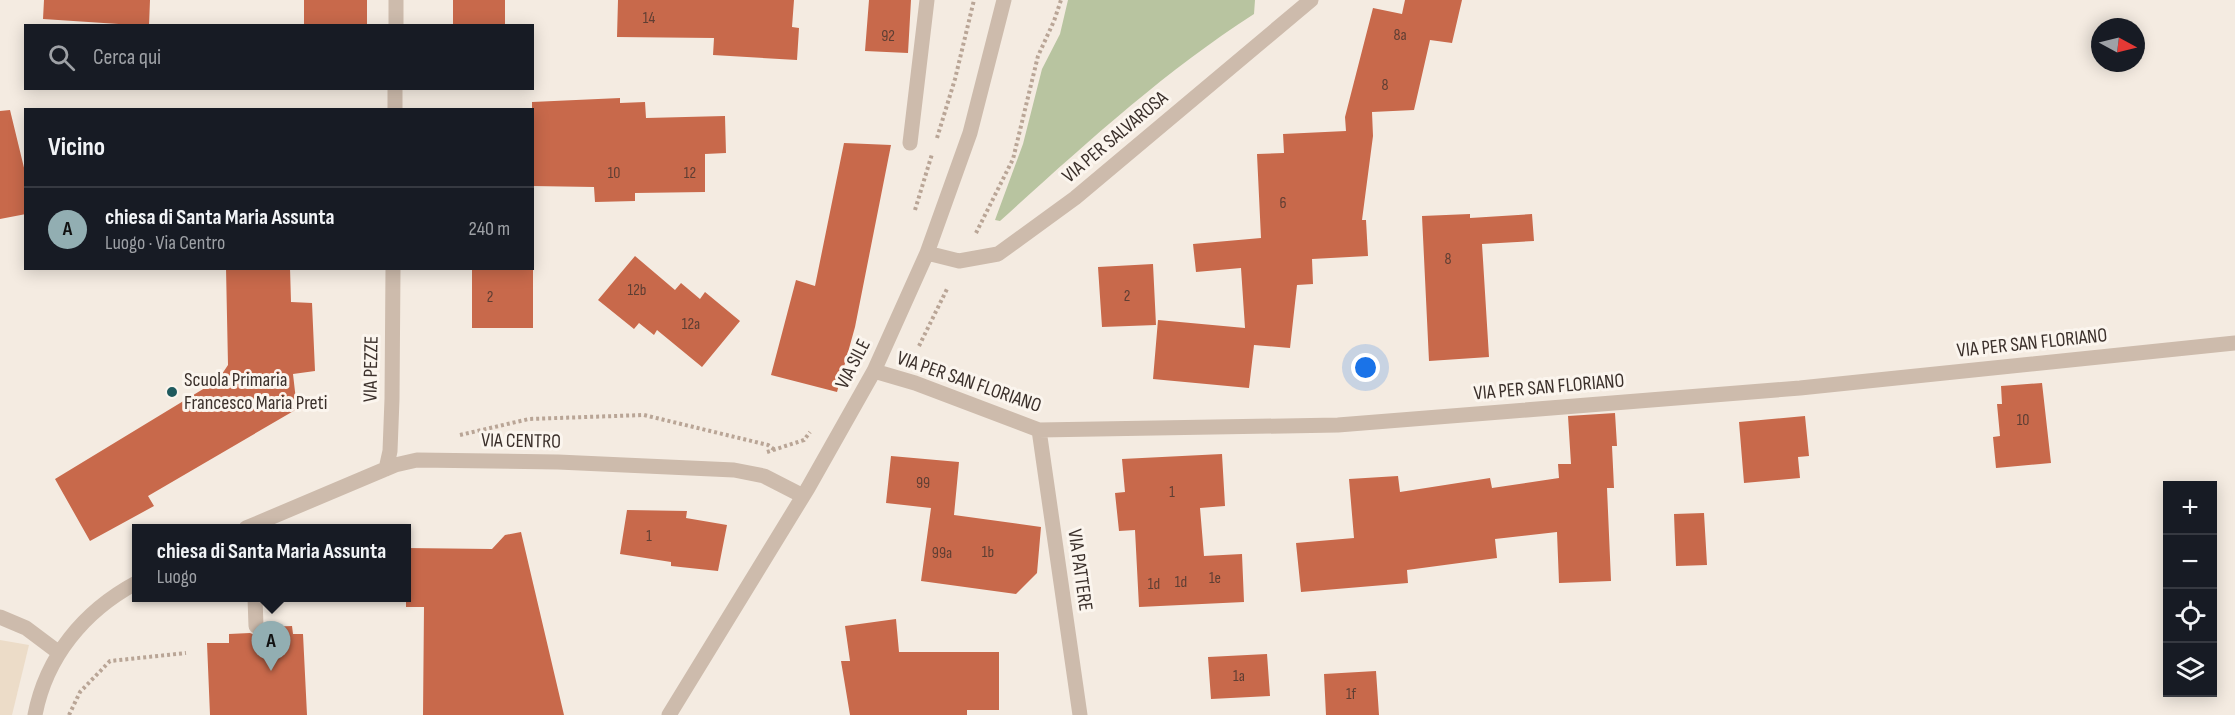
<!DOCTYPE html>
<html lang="it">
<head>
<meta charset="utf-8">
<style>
	body { margin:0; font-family:"Sofia Sans Condensed",sans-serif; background:#242831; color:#f1f3f6 }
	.controls { position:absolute; right:18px; bottom:18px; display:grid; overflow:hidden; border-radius:0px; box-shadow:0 3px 15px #0003 }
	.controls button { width:54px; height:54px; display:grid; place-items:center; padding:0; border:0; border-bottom:2px solid #363941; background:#171b24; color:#f1f3f6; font:30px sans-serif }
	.compass { position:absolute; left:2091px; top:18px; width:54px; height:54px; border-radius:50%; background:#171b24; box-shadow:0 3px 15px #0003; rotate:97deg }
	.you { position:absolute; left:1366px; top:368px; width:21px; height:21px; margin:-15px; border:4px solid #fff; border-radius:50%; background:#1a73e8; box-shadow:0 0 0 9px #1a73e833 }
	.badge { display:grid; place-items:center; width:39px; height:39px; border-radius:50%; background:#92aeb2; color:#111; font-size:20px; font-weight:700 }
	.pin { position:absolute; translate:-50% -50px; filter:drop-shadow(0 2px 3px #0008) }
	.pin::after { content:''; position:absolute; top:32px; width:21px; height:18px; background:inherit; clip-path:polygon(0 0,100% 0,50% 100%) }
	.popup { position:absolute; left:132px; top:524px; width:279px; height:78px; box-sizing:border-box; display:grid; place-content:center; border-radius:0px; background:#171b24; filter:drop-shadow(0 2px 4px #0005); font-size:20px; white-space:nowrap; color:#9ea1a6 }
	.popup b { font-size:22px; color:#f1f3f6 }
	.popup::after { content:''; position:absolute; left:50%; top:100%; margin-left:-12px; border:12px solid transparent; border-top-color:#171b24 }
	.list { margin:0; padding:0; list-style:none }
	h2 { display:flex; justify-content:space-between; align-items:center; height:78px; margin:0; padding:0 24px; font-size:26px }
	h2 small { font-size:20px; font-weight:400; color:#9ea1a6 }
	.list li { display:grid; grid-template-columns:39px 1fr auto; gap:18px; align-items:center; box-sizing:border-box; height:84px; padding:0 24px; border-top:2px solid #363941 }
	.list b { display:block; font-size:22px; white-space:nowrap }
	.list p { margin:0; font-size:20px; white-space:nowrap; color:#9ea1a6 }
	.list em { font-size:20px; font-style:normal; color:#9ea1a6 }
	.icon { flex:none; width:33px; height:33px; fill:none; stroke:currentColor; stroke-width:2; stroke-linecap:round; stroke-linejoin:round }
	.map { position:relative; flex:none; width:2235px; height:715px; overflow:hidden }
	.search { position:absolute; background:#171b24; box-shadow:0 3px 15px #0003; left:24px; top:24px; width:510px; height:66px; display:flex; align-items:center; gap:15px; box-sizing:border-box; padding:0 21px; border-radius:0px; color:#9ea1a6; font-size:22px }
	.panel { position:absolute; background:#171b24; box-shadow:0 3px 15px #0003; left:24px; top:108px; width:510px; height:162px; border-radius:0px }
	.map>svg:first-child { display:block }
</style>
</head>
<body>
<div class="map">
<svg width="2235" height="715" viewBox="0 0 2235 715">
	<rect width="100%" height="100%" fill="#f4ebe1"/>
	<path fill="#b8c4a0" d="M 1068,0 L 1255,0 L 1254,14 C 1162,73 1081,148 1000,221 L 995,220 L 1023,144 L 1042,69 L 1060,34 Z"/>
	<path fill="#ecdcc8" d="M 0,640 L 29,645 L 12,715 L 0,715 Z"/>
	<path fill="#c8694b" d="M 44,0 L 150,0 L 149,26 L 43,19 Z
		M 304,0 L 367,0 L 367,26 L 304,26 Z
		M 453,0 L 505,0 L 505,26 L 453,26 Z
		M 618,0 L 794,0 L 792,27 L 799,28 L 797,60 L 713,55 L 714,38 L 617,37 Z
		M 869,0 L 911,0 L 908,53 L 865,51 Z
		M 1405,0 L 1462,0 L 1452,43 L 1430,40 L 1414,110 L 1372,112 L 1373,136 L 1362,220 L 1366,220 L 1368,256 L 1312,259 L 1313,284 L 1297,285 L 1290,348 L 1254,345 L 1249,388 L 1153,379 L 1158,320 L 1245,328 L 1241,268 L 1196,272 L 1193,244 L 1261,238 L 1257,154 L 1284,153 L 1283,134 L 1346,131 L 1345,117 L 1373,8 L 1402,14 Z
		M 620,98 L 620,103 L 645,102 L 646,118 L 725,116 L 726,153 L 705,154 L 705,192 L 635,193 L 635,201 L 595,202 L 594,187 L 532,186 L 532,102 Z
		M 10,110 L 26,176 L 26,214 L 0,219 L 0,111 Z
		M 844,143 L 891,145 L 855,327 L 837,392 L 771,375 L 796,280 L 815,286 Z
		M 1470,214 L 1470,218 L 1532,214 L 1534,241 L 1482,244 L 1489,357 L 1429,361 L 1422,216 Z
		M 635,256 L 675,290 L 681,283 L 700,299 L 705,292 L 740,321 L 702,367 L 657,330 L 654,335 L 639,323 L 634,329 L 598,300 Z
		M 1153,264 L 1156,325 L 1102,327 L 1098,267 Z
		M 226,268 L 290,268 L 291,302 L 312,303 L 315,371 L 293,374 L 297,409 L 148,496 L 154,506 L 90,541 L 55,479 L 218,380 L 228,365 Z
		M 472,268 L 533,268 L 533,328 L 472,328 Z
		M 2042,383 L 2051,463 L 1996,468 L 1993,437 L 2000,436 L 1997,404 L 2002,404 L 2001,386 Z
		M 1615,413 L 1617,446 L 1612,446 L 1614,488 L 1607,488 L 1611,581 L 1559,583 L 1557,532 L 1495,539 L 1497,558 L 1407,570 L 1408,583 L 1301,592 L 1296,543 L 1354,538 L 1349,479 L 1398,476 L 1400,492 L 1490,478 L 1492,488 L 1559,478 L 1558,464 L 1571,464 L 1568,416 Z
		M 1805,416 L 1809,456 L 1798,457 L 1800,478 L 1744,483 L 1739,422 Z
		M 1222,454 L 1225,506 L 1200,508 L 1204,556 L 1242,554 L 1244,602 L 1139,607 L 1135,530 L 1119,531 L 1115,493 L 1125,492 L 1122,459 Z
		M 891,456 L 959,462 L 954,515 L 1041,527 L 1037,573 L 1016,594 L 921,581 L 931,508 L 886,503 Z
		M 627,510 L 687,511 L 686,518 L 727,525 L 718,571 L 671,566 L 671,562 L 620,554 Z
		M 1704,513 L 1707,565 L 1676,566 L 1674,514 Z
		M 521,532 L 564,715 L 423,715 L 424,607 L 406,607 L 406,548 L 492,549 L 505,535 Z
		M 896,619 L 899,652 L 999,652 L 999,710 L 967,710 L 967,715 L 850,715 L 841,661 L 850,661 L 845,626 Z
		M 292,626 L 293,634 L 303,634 L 307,715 L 210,715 L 207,643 L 229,643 L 229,634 L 250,633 L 257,636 L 262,634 L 265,627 Z
		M 1267,654 L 1270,696 L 1211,699 L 1208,657 Z
		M 1376,671 L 1379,715 L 1326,715 L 1324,674 Z"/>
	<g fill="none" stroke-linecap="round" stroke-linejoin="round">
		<path stroke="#b9a596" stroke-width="4" stroke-dasharray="3 3" stroke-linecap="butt" d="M 937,138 L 955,79 L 974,0
			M 915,210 L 932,154
			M 976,233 L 1013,159 L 1038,56 L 1054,21 L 1061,0
			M 919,346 L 948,287
			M 460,435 L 529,419 L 644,415 L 768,445 L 775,450
			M 767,452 L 804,440 L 810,432
			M 69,715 L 80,692 L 110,661 L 186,653"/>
		<path stroke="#cdbbac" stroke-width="15" d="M 396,26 L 396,0
			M 395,110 L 395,88
			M 910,143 L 927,0
			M 927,253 L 959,261 L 998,254 L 1075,198 L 1311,0
			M 874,371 L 915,383 L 1039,430 L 1338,425 L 1800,388 L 2235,343
			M 1039,430 L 1080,715
			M 386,469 L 390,451 L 392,399 L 393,268
			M 246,528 L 395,465 L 417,460 L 558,462 L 734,470 L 764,476 L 803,496
			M 255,598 L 256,626
			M 0,617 L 26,628 L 58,652
			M 35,715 C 46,657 84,611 136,583
			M 669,715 L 808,488 L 874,371 L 927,253 L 970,133 L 1004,0"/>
	</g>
	<circle fill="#1f5a5e" stroke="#fbf5ee" stroke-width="2" cx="172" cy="392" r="6"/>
	<g text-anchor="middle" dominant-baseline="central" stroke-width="6" stroke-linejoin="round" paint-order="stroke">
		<g font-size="16" fill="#5e3e33">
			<text x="649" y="18">14</text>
			<text x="1400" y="35">8a</text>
			<text x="888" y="36">92</text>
			<text x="1385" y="85">8</text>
			<text x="614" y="173">10</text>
			<text x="690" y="173">12</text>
			<text x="1283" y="203">6</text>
			<text x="1448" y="259">8</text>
			<text x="637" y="290">12b</text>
			<text x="1127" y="296">2</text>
			<text x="490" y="297">2</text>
			<text x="691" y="324">12a</text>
			<text x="2023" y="420">10</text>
			<text x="923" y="483">99</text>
			<text x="1172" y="492">1</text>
			<text x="649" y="536">1</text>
			<text x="988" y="552">1b</text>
			<text x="942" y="553">99a</text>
			<text x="1215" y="578">1e</text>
			<text x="1181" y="582">1d</text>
			<text x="1154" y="584">1d</text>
			<text x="1239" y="676">1a</text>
			<text x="1351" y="694">1f</text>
		</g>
		<g font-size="20" fill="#3b302b" stroke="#fbf5ee">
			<text transform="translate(1115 137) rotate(-40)">VIA PER SALVAROSA</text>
			<text transform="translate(2032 343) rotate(-6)">VIA PER SAN FLORIANO</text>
			<text transform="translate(853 364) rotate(-63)">VIA SILE</text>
			<text transform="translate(371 369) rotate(-89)">VIA PEZZE</text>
			<text transform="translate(969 382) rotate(19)">VIA PER SAN FLORIANO</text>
			<text transform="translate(1549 387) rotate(-5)">VIA PER SAN FLORIANO</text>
			<text transform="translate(521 441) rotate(1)">VIA CENTRO</text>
			<text transform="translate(1080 570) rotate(82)">VIA PATTERE</text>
		</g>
		<g font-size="20" fill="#3b302b" stroke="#fbf5ee" text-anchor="start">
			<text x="184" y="380">Scuola Primaria<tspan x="184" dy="23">Francesco Maria Preti</tspan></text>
		</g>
	</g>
</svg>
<div class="controls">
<button>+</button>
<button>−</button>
<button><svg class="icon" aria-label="locate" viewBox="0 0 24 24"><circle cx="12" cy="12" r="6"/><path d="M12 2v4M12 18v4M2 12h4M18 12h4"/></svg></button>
<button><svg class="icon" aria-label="layers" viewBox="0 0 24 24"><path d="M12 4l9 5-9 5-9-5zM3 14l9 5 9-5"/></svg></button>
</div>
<svg class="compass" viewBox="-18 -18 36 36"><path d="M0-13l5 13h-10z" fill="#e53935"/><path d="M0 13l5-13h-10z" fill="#9ea1a6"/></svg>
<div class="you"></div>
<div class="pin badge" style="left:271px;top:671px">A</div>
<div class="popup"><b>chiesa di Santa Maria Assunta</b>Luogo</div>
<div class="search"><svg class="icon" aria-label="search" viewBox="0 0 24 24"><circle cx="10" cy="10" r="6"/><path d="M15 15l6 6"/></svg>Cerca qui</div>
<section class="panel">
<h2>Vicino<small></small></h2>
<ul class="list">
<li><span class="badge">A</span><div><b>chiesa di Santa Maria Assunta</b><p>Luogo · Via Centro</p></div><em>240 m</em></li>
</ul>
</section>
</div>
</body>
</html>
